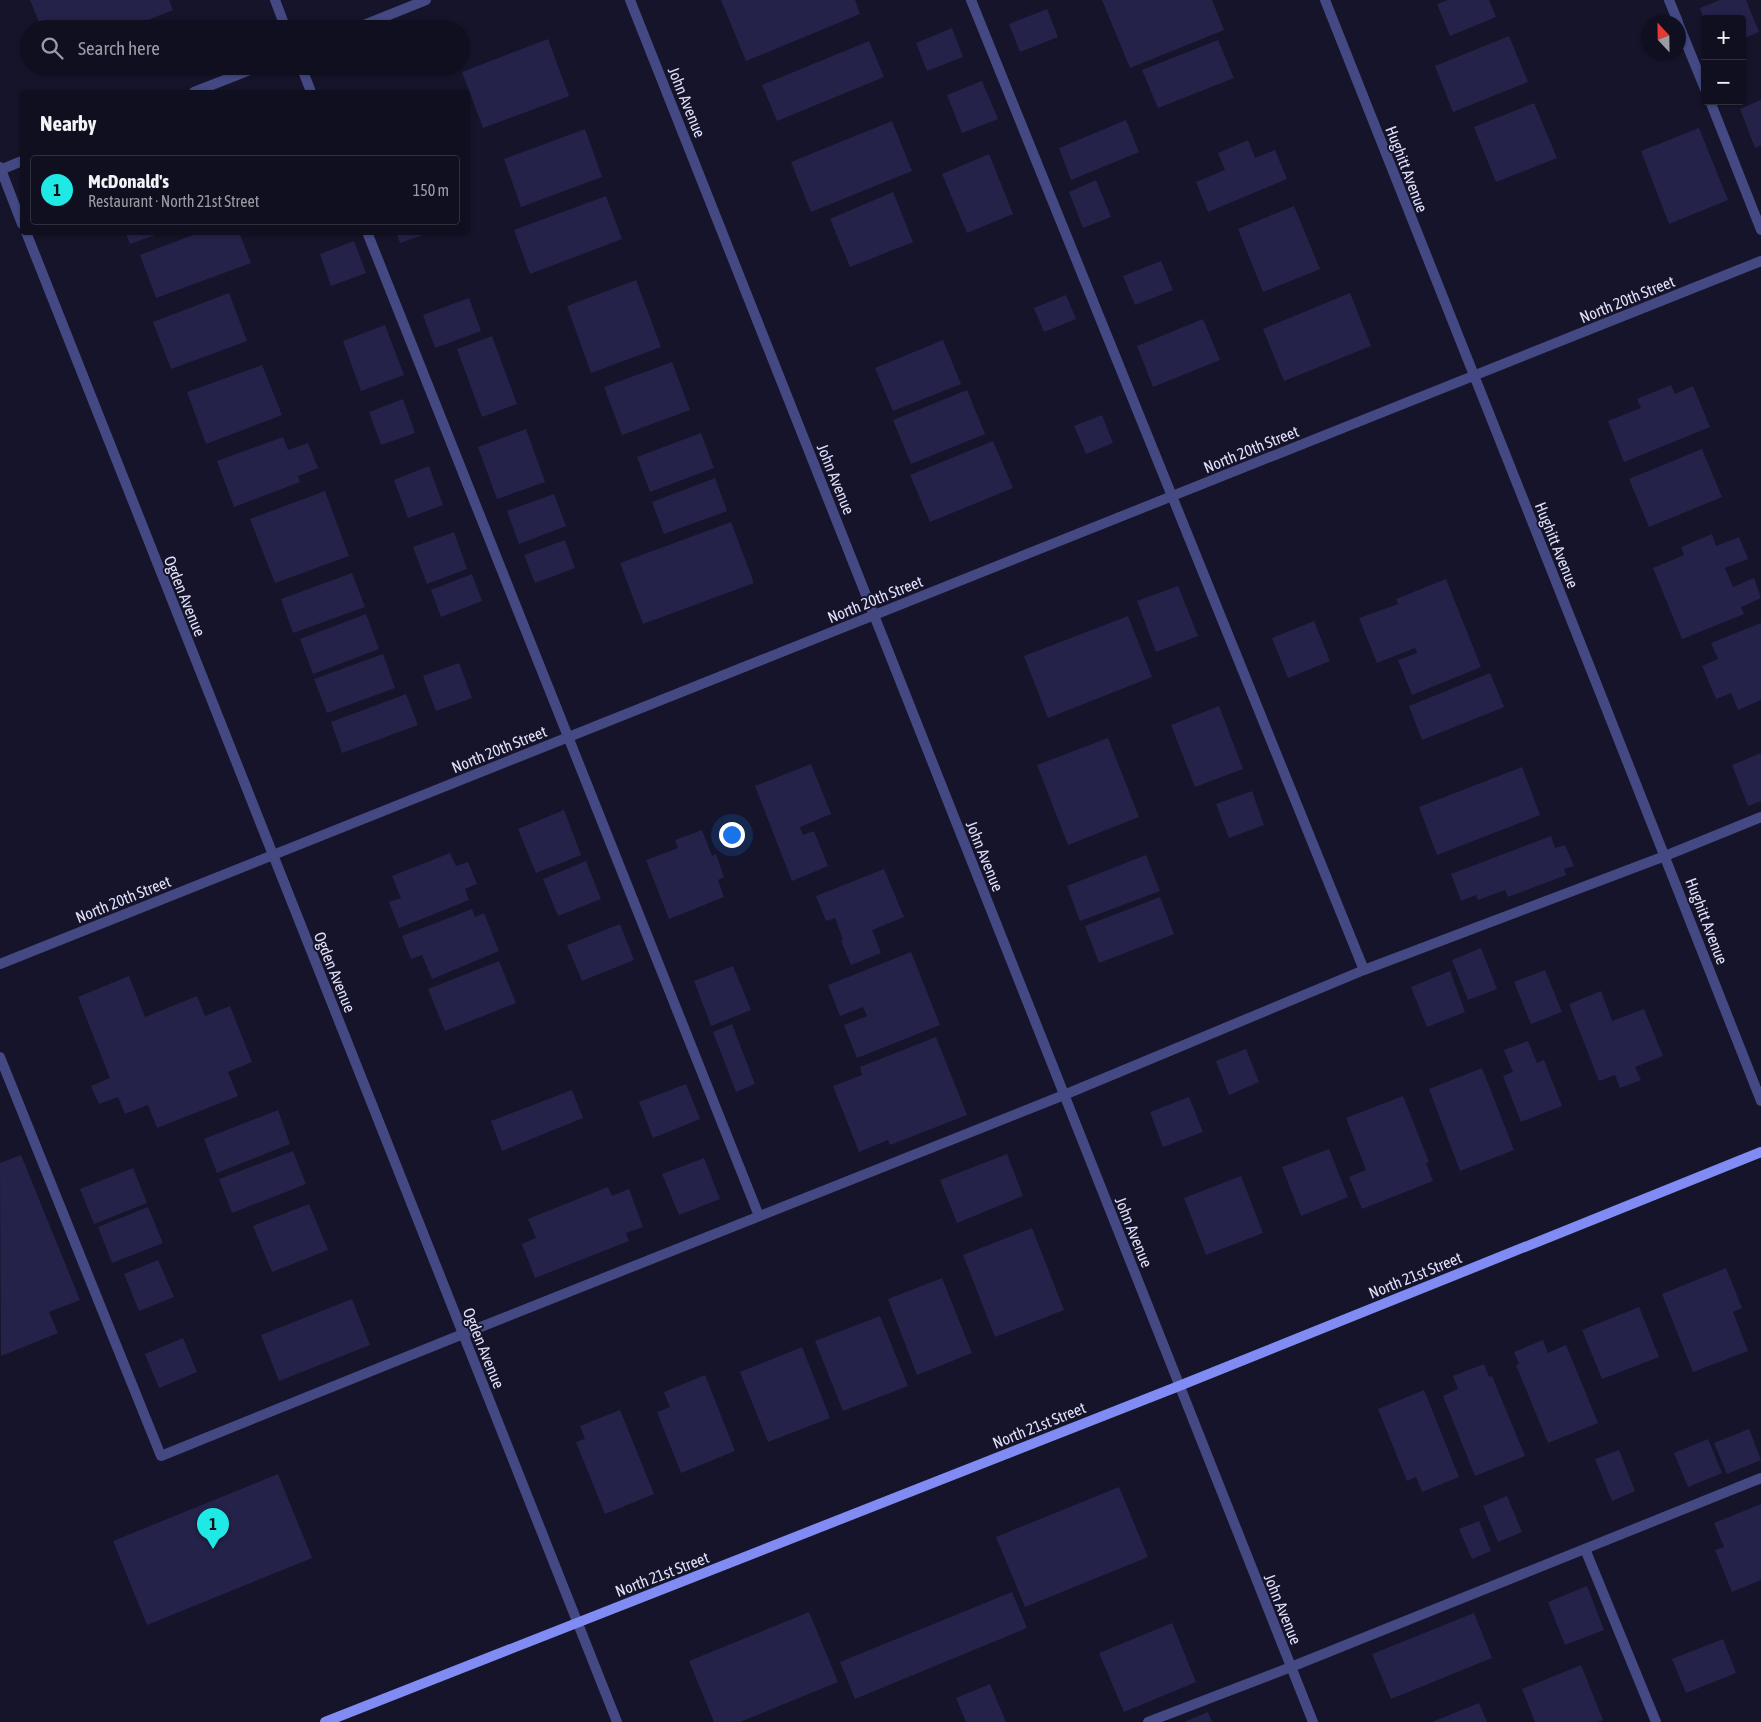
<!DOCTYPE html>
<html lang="en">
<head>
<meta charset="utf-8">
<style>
	body { margin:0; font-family:"Asap Condensed",sans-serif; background:#191829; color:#f1f3f6 }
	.controls { position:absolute; right:15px; top:15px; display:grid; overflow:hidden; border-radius:5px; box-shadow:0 1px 4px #0004 }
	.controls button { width:45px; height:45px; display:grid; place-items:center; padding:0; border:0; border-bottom:1px solid #302f3e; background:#100f20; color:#f1f3f6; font:25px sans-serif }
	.compass { position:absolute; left:1641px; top:15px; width:45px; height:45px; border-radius:50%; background:#100f20; box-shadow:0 1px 4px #0004; rotate:338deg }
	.you { position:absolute; left:731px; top:834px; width:18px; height:18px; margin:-12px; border:4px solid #fff; border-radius:50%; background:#1a73e8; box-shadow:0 0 0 8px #1a73e833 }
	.badge { display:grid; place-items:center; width:32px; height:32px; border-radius:50%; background:#1fe9e5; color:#111; font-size:16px; font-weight:700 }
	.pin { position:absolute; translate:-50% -41px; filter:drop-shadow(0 1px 2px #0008) }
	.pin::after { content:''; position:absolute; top:26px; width:18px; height:15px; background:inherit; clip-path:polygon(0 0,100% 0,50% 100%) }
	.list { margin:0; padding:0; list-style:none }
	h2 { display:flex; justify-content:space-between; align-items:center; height:65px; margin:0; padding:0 20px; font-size:21px }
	h2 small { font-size:16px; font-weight:400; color:#9c9ca5 }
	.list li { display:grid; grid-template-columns:32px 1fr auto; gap:15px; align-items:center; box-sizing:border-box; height:70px; margin:0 10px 10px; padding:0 10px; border:1px solid #302f3e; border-radius:5px }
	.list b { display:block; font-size:19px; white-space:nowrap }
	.list p { margin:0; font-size:16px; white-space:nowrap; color:#9c9ca5 }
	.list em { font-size:16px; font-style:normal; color:#9c9ca5 }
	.icon { flex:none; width:28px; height:28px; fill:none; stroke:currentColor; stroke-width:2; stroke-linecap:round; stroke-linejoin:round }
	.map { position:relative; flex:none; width:1761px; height:1722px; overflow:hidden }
	.search { position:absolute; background:#100f20; box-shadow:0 1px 4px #0004; left:20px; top:20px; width:450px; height:55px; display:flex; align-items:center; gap:12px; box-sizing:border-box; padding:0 18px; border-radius:28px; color:#9c9ca5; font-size:19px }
	.panel { position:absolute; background:#100f20; box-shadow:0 1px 4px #0004; left:20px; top:90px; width:450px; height:145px; border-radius:5px }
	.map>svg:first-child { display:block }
</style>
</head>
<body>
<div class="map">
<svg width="1761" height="1722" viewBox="0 0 1761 1722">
	<rect width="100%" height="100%" fill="#15142a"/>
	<path fill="#252249" d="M 30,0 L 169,0 L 173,10 L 125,29 L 42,29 Z
		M 721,0 L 855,0 L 860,14 L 746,61 Z
		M 1102,0 L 1212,0 L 1224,30 L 1130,68 Z
		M 1448,0 L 1489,0 L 1496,17 L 1450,36 L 1437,4 Z
		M 1720,0 L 1746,0 L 1759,32 L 1742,39 L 1742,19 L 1704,19 L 1700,8 Z
		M 1047,9 L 1058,37 L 1020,52 L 1009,24 Z
		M 952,28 L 963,57 L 927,71 L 916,43 Z
		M 1509,36 L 1528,82 L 1453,112 L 1435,66 Z
		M 548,39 L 569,96 L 483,128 L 462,72 Z
		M 1218,40 L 1234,78 L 1158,108 L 1142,70 Z
		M 869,41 L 884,77 L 777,121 L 762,85 Z
		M 982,81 L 998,119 L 962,133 L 947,95 Z
		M 1761,100 L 1761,145 L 1755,148 L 1740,109 Z
		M 1534,103 L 1557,158 L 1496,182 L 1474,127 Z
		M 1126,120 L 1139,152 L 1071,180 L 1059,148 Z
		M 892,121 L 912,171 L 811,212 L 791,162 Z
		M 1699,128 L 1728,200 L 1669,224 L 1641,151 Z
		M 585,129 L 602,177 L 521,207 L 504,159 Z
		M 1248,140 L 1255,158 L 1275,150 L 1287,179 L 1208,212 L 1196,182 L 1225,170 L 1218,153 Z
		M 989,154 L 1013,214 L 967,233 L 942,174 Z
		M 1096,180 L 1111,217 L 1083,228 L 1069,192 Z
		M 893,192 L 913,242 L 850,267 L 830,219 Z
		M 606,196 L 622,239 L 530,274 L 514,230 Z
		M 1294,206 L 1320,269 L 1263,292 L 1238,229 Z
		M 125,232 L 161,232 L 161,233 L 130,244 Z
		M 201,232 L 239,232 L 251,263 L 156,298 L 140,255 Z
		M 396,232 L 429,232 L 429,233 L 400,243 Z
		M 354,241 L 366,273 L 331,286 L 320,254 Z
		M 1161,261 L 1173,290 L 1135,305 L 1123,276 Z
		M 636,280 L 661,347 L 591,373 L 567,306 Z
		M 229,293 L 247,341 L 171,369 L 153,322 Z
		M 1350,293 L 1371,346 L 1284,381 L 1263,329 Z
		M 1066,295 L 1076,319 L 1044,332 L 1034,308 Z
		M 469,298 L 481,331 L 435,348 L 423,315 Z
		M 1203,319 L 1220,360 L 1153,387 L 1137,346 Z
		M 385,325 L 404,375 L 361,391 L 343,341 Z
		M 492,336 L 517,404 L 482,417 L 457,349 Z
		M 943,340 L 961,384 L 893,411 L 875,368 Z
		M 672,362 L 690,410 L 622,435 L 604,387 Z
		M 262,365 L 282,415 L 206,444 L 187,392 Z
		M 1671,385 L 1675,394 L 1693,386 L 1710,427 L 1624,462 L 1608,421 L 1641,408 L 1637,399 Z
		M 967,390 L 985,434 L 911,464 L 893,420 Z
		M 403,399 L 415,433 L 381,445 L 369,412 Z
		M 1102,415 L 1113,443 L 1086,454 L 1074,426 Z
		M 526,429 L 545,482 L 497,499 L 478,447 Z
		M 701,433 L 714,468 L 650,492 L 637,457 Z
		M 283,437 L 288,450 L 308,443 L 318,468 L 298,476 L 300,482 L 234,507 L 217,461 Z
		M 993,441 L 1013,488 L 930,522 L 910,475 Z
		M 1702,449 L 1722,497 L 1649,527 L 1629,479 Z
		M 429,466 L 443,505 L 408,518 L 394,480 Z
		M 715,478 L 727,511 L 664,534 L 652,502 Z
		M 325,491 L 349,556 L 275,583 L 250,519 Z
		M 554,494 L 566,526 L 519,544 L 507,511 Z
		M 731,522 L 754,583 L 643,624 L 620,563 Z
		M 454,532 L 467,569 L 427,584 L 413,547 Z
		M 1712,534 L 1716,546 L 1739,537 L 1748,559 L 1725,568 L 1733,587 L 1754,578 L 1761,598 L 1741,607 L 1744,614 L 1682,639 L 1653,568 L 1684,555 L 1681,547 Z
		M 565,540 L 575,568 L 535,583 L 524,555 Z
		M 352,573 L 365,607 L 293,633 L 281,599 Z
		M 472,574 L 482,601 L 441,617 L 431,590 Z
		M 1446,579 L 1481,667 L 1412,695 L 1398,660 L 1417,653 L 1415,648 L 1377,663 L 1359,618 L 1398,604 L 1396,599 Z
		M 1178,586 L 1198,636 L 1156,652 L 1137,601 Z
		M 366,614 L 379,649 L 313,674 L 300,639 Z
		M 1128,616 L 1152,677 L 1048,718 L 1024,656 Z
		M 1314,621 L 1330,661 L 1288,678 L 1272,638 Z
		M 1761,623 L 1761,700 L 1738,710 L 1731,693 L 1716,699 L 1702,666 L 1718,659 L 1711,643 Z
		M 383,654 L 395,688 L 327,713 L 314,679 Z
		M 459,663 L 472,698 L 436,711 L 423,676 Z
		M 1490,673 L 1504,707 L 1422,740 L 1409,706 Z
		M 406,694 L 418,725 L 342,753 L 331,722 Z
		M 1219,706 L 1243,769 L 1195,787 L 1171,725 Z
		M 1108,738 L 1139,817 L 1068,845 L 1037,765 Z
		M 1761,753 L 1761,801 L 1748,806 L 1732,765 Z
		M 811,764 L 831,814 L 800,827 L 803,835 L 814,831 L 828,866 L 792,881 L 755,786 Z
		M 1522,767 L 1540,815 L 1437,855 L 1419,807 Z
		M 1252,791 L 1264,825 L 1229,838 L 1216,804 Z
		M 564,810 L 581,855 L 536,873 L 518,829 Z
		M 702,830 L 712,856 L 716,854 L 724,877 L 718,880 L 724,897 L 669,919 L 646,860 L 678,848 L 675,840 Z
		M 1551,836 L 1555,848 L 1565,845 L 1574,866 L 1564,869 L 1566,875 L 1508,897 L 1505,890 L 1478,900 L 1476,895 L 1461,901 L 1451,874 Z
		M 450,853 L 456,866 L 468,862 L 477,884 L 465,889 L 469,900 L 399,928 L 389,902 L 401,898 L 392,876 Z
		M 1146,855 L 1160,891 L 1080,921 L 1067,886 Z
		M 586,861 L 601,899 L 558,916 L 543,879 Z
		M 884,869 L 904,917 L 872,930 L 881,953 L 851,965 L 841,941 L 843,940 L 835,918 L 826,921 L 816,896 Z
		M 1160,897 L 1174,934 L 1099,963 L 1085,926 Z
		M 472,909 L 475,917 L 484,913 L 499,951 L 432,979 L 422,955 L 411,959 L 402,936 Z
		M 620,924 L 634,960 L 582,981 L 567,945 Z
		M 1481,948 L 1497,989 L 1468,1000 L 1452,960 Z
		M 911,952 L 940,1025 L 857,1058 L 844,1025 L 867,1016 L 863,1007 L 840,1016 L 828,985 Z
		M 499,961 L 516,1003 L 445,1031 L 428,989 Z
		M 733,966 L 751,1010 L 711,1026 L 694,981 Z
		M 1545,970 L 1562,1012 L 1531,1024 L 1514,982 Z
		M 1450,971 L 1465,1012 L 1427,1027 L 1411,987 Z
		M 129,976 L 145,1017 L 197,996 L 205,1016 L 230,1006 L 252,1062 L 228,1072 L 238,1096 L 157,1128 L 148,1105 L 125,1114 L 118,1097 L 99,1104 L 91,1086 L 110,1078 L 78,997 Z
		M 1601,991 L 1612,1021 L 1644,1009 L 1663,1056 L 1635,1067 L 1641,1080 L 1620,1088 L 1615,1075 L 1599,1081 L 1569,1004 Z
		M 732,1024 L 755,1084 L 736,1092 L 713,1032 Z
		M 936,1037 L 967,1115 L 890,1145 L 888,1140 L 859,1152 L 833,1086 L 862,1075 L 860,1067 Z
		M 1528,1041 L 1537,1063 L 1544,1060 L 1562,1106 L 1521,1122 L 1503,1076 L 1513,1072 L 1504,1050 Z
		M 1246,1049 L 1259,1082 L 1229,1095 L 1216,1061 Z
		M 1482,1068 L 1514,1150 L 1460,1171 L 1429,1089 Z
		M 686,1084 L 700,1119 L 653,1138 L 639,1102 Z
		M 572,1090 L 583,1118 L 502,1151 L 491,1121 Z
		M 1403,1096 L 1429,1162 L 1426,1163 L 1433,1181 L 1362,1209 L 1349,1177 L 1366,1170 L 1346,1118 Z
		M 1189,1097 L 1203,1132 L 1163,1147 L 1150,1112 Z
		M 278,1110 L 290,1144 L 217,1173 L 204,1139 Z
		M 1329,1149 L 1348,1197 L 1301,1216 L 1282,1167 Z
		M 293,1151 L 306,1184 L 232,1213 L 219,1179 Z
		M 1007,1154 L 1023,1196 L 957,1223 L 940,1180 Z
		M 21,1155 L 80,1300 L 49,1312 L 58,1333 L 1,1356 L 0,1163 Z
		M 704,1158 L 720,1199 L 679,1215 L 662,1174 Z
		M 133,1168 L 147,1203 L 94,1224 L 80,1189 Z
		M 1241,1176 L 1263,1233 L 1206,1255 L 1184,1198 Z
		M 608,1187 L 612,1196 L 629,1189 L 643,1227 L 626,1233 L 629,1241 L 535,1278 L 522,1244 L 536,1238 L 528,1219 Z
		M 309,1204 L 328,1250 L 272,1272 L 253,1226 Z
		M 148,1207 L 163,1243 L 112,1263 L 98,1227 Z
		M 1032,1228 L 1064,1310 L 995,1337 L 963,1255 Z
		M 158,1260 L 174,1297 L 139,1311 L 124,1274 Z
		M 1726,1268 L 1742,1308 L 1733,1312 L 1748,1351 L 1693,1372 L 1662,1294 Z
		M 942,1278 L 972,1353 L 917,1375 L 888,1299 Z
		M 352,1299 L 370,1345 L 279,1381 L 261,1335 Z
		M 1639,1307 L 1659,1357 L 1602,1379 L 1582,1330 Z
		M 880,1316 L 908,1386 L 843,1411 L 815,1341 Z
		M 183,1338 L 197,1372 L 159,1388 L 145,1354 Z
		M 1543,1340 L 1548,1353 L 1566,1345 L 1598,1423 L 1548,1443 L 1516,1365 L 1519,1364 L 1514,1352 Z
		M 802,1347 L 830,1418 L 768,1442 L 740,1372 Z
		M 1484,1364 L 1489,1377 L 1492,1376 L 1525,1456 L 1475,1476 L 1443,1396 L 1458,1389 L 1453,1376 Z
		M 705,1375 L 735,1451 L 681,1473 L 657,1412 L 670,1407 L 664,1392 Z
		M 1424,1390 L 1459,1477 L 1422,1492 L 1416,1477 L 1407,1481 L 1378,1409 Z
		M 620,1410 L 654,1494 L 605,1514 L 576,1442 L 585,1439 L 580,1426 Z
		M 1749,1429 L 1761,1460 L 1727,1474 L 1714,1443 Z
		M 1708,1439 L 1722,1473 L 1688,1487 L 1674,1453 Z
		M 1619,1450 L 1635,1491 L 1612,1501 L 1595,1459 Z
		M 278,1474 L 312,1558 L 147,1625 L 113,1541 Z
		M 1119,1487 L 1148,1557 L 1025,1607 L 996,1537 Z
		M 1507,1496 L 1522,1532 L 1498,1542 L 1483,1506 Z
		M 1761,1504 L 1761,1580 L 1732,1592 L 1715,1550 L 1724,1547 L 1714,1523 Z
		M 1479,1521 L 1491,1551 L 1472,1559 L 1459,1529 Z
		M 1587,1586 L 1604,1630 L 1565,1645 L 1548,1602 Z
		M 1012,1592 L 1027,1628 L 855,1699 L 840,1662 Z
		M 809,1612 L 838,1682 L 740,1722 L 714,1722 L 689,1661 Z
		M 1474,1613 L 1492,1658 L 1391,1699 L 1372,1654 Z
		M 1172,1623 L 1196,1682 L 1124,1712 L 1099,1653 Z
		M 1723,1639 L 1736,1673 L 1686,1693 L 1672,1659 Z
		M 1581,1665 L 1603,1720 L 1597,1722 L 1535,1722 L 1522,1689 Z
		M 990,1684 L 1006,1722 L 966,1722 L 956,1698 Z
		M 1479,1703 L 1487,1722 L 1432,1722 Z
		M 1208,1712 L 1212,1722 L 1184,1722 Z"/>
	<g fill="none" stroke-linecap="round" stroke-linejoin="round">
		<path stroke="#444984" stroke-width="10" d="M 275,0 L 286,29
			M 971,0 L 1364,970
			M 1669,0 L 1678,22
			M 1678,23 L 1705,89
			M 301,66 L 311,92
			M 1710,101 L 1761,230
			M 367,232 L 759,1216
			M 0,1057 L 161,1456 L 463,1334 L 1064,1095 L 1364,970 L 1665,856 L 1761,817
			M 1585,1549 L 1656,1722
			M 1148,1722 L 1291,1667 L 1761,1478"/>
		<path stroke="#444984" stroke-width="10" d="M 630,0 L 1313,1722
			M 1325,0 C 1469,368 1618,733 1761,1101
			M 354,29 L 426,0
			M 194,92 L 260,66
			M 0,167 L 22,224
			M 0,170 L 22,161
			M 26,232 L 617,1722
			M 0,964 L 1761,261"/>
		<path stroke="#808bf3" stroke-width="10" d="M 325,1722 L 1179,1386 L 1761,1152"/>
	</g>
	<g text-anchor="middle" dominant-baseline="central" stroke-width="4" stroke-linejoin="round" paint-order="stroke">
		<g font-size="16" fill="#e0e0fc" stroke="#15142a">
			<text transform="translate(687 102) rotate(68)">John Avenue</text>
			<text transform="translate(1407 169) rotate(69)">Hughitt Avenue</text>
			<text transform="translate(1627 299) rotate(-22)">North 20th Street</text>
			<text transform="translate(1251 449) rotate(-22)">North 20th Street</text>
			<text transform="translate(836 479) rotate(68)">John Avenue</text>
			<text transform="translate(1557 545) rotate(68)">Hughitt Avenue</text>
			<text transform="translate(185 596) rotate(68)">Ogden Avenue</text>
			<text transform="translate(875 599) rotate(-22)">North 20th Street</text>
			<text transform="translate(499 749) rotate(-22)">North 20th Street</text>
			<text transform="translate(985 856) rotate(68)">John Avenue</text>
			<text transform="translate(123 899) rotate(-22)">North 20th Street</text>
			<text transform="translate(1707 921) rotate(69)">Hughitt Avenue</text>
			<text transform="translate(335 972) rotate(68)">Ogden Avenue</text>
			<text transform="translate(1134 1232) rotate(68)">John Avenue</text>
			<text transform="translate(1415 1275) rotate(-22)">North 21st Street</text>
			<text transform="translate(484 1348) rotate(68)">Ogden Avenue</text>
			<text transform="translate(1039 1425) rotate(-22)">North 21st Street</text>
			<text transform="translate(662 1574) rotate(-21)">North 21st Street</text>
			<text transform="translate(1283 1609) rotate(68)">John Avenue</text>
		</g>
	</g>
</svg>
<div class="controls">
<button>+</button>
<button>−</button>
</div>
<svg class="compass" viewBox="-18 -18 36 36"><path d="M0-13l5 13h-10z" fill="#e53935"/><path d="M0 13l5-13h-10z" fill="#9c9ca5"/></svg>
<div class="you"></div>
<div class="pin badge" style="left:213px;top:1549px">1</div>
<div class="search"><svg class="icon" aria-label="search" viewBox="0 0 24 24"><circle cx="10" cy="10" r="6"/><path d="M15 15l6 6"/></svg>Search here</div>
<section class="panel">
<h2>Nearby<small></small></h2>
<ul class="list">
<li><span class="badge">1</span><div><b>McDonald's</b><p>Restaurant · North 21st Street</p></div><em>150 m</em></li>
</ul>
</section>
</div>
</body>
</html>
